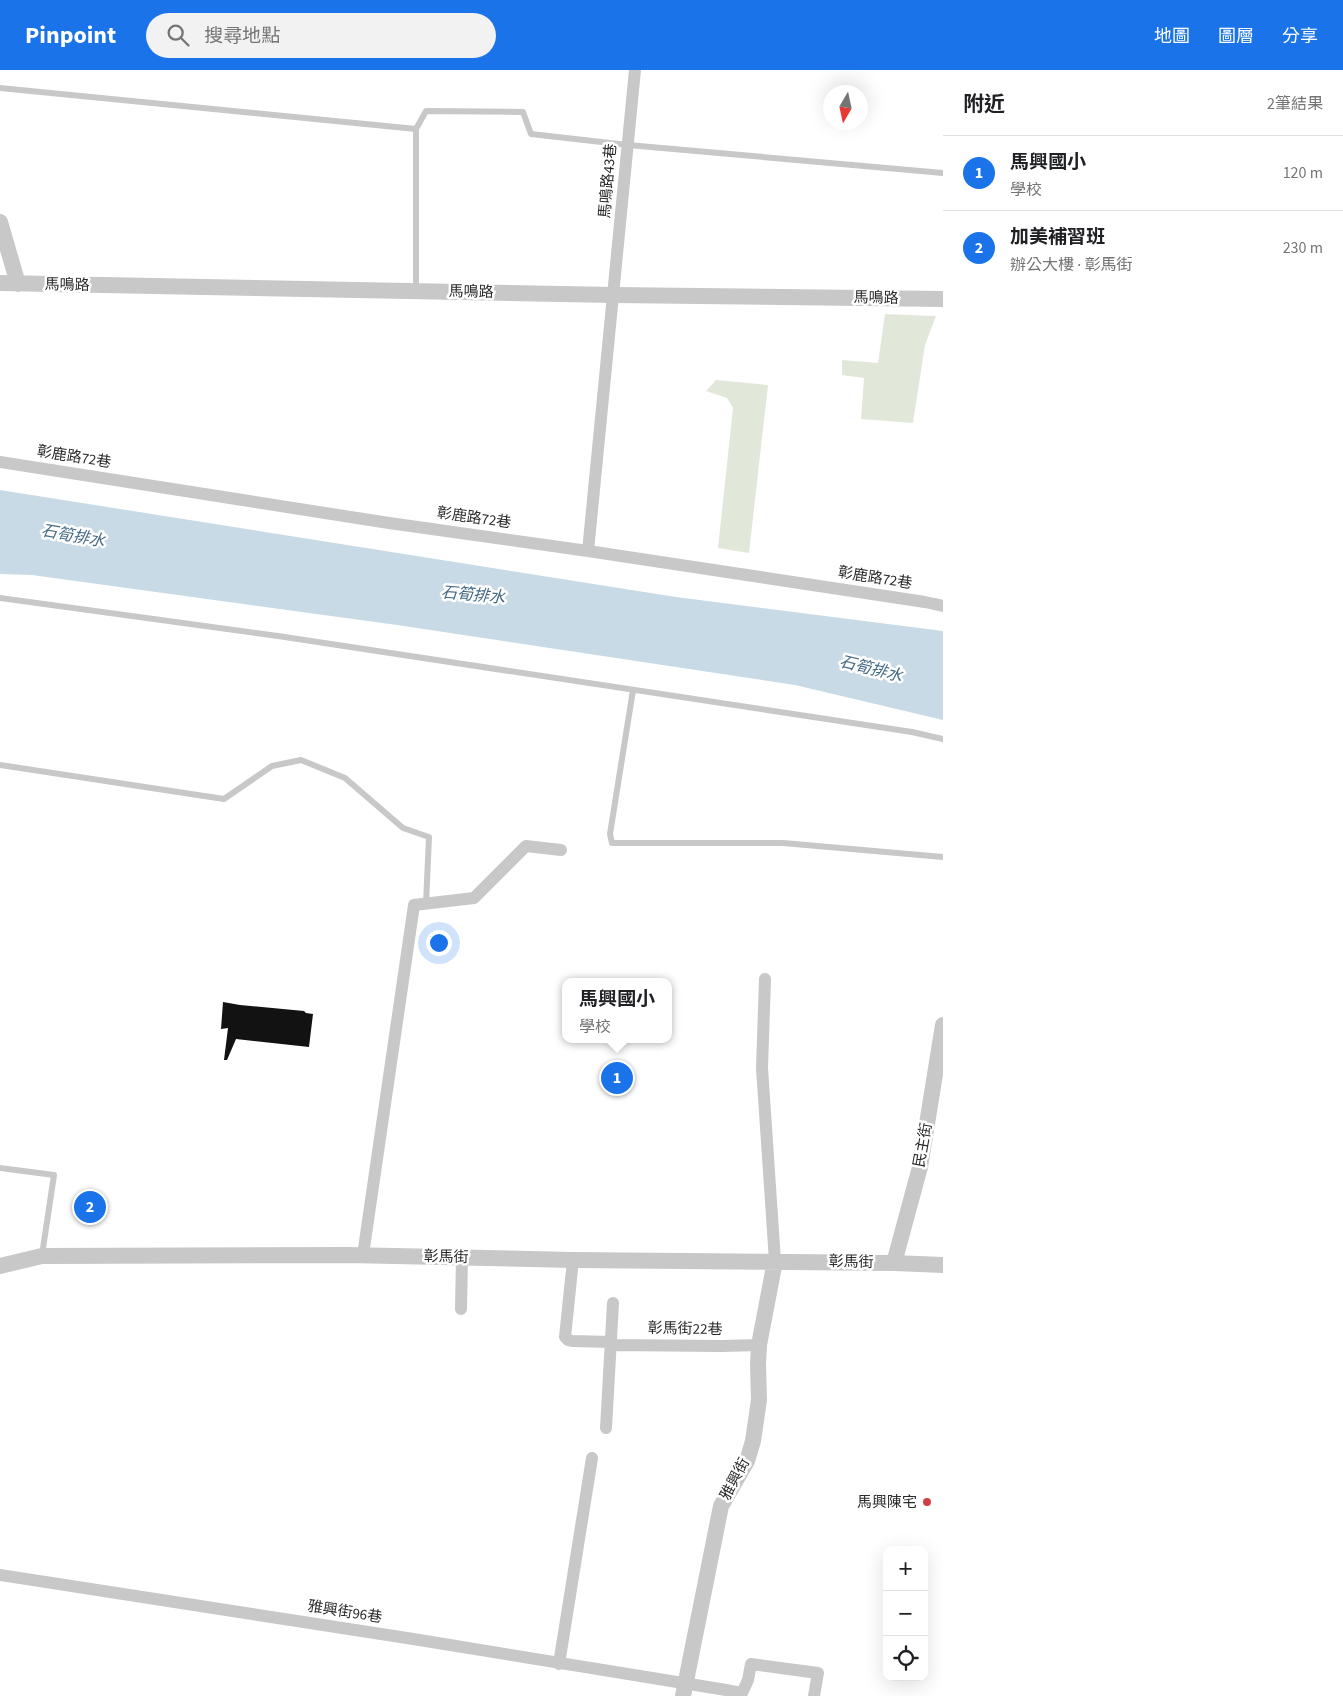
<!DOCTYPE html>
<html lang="zh-TW">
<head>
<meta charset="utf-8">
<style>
	body { margin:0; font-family:"Source Sans 3","Noto Sans TC",sans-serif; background:#f2f2f2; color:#202124 }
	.controls { position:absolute; right:15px; bottom:15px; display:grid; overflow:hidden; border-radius:10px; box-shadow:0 5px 20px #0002 }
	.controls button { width:45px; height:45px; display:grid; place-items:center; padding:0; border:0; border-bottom:1px solid #e0e0e0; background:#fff; color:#202124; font:25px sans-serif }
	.compass { position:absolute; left:823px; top:15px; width:45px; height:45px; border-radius:50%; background:#fff; box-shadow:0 5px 20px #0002; rotate:189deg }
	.you { position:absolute; left:438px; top:872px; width:18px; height:18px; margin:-12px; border:4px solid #fff; border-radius:50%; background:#1a73e8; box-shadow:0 0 0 8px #1a73e833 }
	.badge { display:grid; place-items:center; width:32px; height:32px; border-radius:50%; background:#1a73e8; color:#fff; font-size:16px; font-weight:700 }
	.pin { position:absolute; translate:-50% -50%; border:2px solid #fff; box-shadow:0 1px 5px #0006 }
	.popup { position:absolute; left:562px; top:908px; width:110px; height:65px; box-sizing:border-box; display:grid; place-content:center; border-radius:10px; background:#fff; filter:drop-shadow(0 1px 4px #0005); font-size:16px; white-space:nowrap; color:#757577 }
	.popup b { font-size:19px; color:#202124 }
	.popup::after { content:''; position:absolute; left:50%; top:100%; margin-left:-10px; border:10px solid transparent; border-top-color:#fff }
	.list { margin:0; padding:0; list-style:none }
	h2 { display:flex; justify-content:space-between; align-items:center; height:65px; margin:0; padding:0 20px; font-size:21px }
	h2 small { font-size:16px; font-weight:400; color:#757577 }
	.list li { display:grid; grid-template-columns:32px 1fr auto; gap:15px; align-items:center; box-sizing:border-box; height:75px; padding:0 20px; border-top:1px solid #e0e0e0 }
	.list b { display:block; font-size:19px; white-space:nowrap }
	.list p { margin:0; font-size:16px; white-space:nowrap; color:#757577 }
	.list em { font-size:16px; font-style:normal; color:#757577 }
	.icon { flex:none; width:28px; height:28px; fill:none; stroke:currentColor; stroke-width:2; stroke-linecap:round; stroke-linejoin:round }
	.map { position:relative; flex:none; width:943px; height:1626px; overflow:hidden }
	header { display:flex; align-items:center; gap:30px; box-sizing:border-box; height:70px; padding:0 25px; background:#1a73e8; color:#fff }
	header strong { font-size:24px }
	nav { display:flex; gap:28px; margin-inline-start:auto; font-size:18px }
	.search { width:350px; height:45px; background:#f2f2f2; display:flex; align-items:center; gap:12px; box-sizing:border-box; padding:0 18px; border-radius:28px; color:#757577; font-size:19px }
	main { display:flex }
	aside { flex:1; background:#fff }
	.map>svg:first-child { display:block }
</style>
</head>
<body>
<header>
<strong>Pinpoint</strong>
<div class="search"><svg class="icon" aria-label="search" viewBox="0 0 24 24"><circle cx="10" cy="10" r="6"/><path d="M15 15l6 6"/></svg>搜尋地點</div>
<nav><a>地圖</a><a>圖層</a><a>分享</a></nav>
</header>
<main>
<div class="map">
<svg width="943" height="1626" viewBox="0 0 943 1626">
	<rect width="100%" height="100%" fill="#fff"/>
	<path fill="#e1e8da" d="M 885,244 L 936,246 L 925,275 L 913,353 L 861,349 L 864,308 L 842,305 L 842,290 L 878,293 Z
		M 716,310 L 768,315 L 749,483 L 718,478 L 733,338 L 727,328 L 706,321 Z"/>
	<path fill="#c8dae6" d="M 0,420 L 676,527 L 943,561 L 943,650 L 795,615 L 397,555 L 32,505 L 0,504 Z"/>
	<path fill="#121212" d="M 223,932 L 240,935 L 304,941 L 306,943 L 313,944 L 309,977 L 236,969 L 227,990 L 224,990 L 228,958 L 221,959 Z"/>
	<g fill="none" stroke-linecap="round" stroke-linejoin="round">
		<path stroke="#c8c8c8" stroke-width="6" d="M 0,18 L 416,59 L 426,41 L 523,42 L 531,64 L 628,75 L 943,103
			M 416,220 L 416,59
			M 0,528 L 278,566 L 912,662 L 943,669
			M 633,620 L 610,764 L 612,773 L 783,773 L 943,787
			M 0,695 L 224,729 L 272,696 L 301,690 L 345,708 L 403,758 L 429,767 L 426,834
			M 0,1098 L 54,1105 L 42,1185"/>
		<path stroke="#c8c8c8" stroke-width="12" d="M 0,392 L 389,453 L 588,481 L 925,532 L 943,536
			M 588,481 L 635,0
			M 765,909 L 762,998 L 775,1191
			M 363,1185 L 414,835 L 474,828 L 526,776 L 561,780
			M 573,1190 L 565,1267 L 568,1270 L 572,1271 L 611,1272
			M 461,1239 L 462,1187
			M 611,1275 L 722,1276 L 759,1275
			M 606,1358 L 613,1233
			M 0,1505 L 407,1568 L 720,1619 L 742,1623 L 748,1610 L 751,1594 L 818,1603 L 814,1626
			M 559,1594 L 592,1388"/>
		<path stroke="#c8c8c8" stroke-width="16" d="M 0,152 L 18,214
			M 0,213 L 614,225 L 943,229
			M 894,1193 L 920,1097 L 943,955
			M 0,1196 L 42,1186 L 348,1185 L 573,1190 L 894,1193 L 943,1195
			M 683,1626 L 721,1436 L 747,1391 L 753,1371 L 759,1330 L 758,1294 L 759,1275 L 775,1191"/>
	</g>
	<circle fill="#d03f47" stroke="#fff" stroke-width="2" cx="927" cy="1432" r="5"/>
	<g text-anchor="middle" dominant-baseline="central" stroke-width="5" stroke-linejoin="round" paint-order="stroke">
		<g font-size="15" fill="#2b2b2b" stroke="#fff">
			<text transform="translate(608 111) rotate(-85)">馬鳴路43巷</text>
			<text transform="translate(67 215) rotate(1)">馬鳴路</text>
			<text transform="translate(471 222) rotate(1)">馬鳴路</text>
			<text transform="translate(876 228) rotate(1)">馬鳴路</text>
			<text transform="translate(74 387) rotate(9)">彰鹿路72巷</text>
			<text transform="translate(474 448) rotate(8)">彰鹿路72巷</text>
			<text transform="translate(875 508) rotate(9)">彰鹿路72巷</text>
			<text transform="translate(923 1075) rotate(-80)">民主街</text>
			<text transform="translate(446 1187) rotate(1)">彰馬街</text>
			<text transform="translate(851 1192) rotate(1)">彰馬街</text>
			<text transform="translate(685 1259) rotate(1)">彰馬街22巷</text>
			<text transform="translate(735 1409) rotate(-62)">雅興街</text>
			<text transform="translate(345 1542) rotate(9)">雅興街96巷</text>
		</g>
		<g font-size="15" fill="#2b2b2b" stroke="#fff" text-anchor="end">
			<text x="917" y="1432">馬興陳宅</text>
		</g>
		<g font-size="16" font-style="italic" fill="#436983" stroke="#fff">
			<text transform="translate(73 466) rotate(10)">石筍排水</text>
			<text transform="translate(473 525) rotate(5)">石筍排水</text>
			<text transform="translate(871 599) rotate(14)">石筍排水</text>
		</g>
	</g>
</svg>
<div class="controls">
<button>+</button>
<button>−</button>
<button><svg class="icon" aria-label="locate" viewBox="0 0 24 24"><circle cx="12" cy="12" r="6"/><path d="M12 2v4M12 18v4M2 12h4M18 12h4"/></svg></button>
</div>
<svg class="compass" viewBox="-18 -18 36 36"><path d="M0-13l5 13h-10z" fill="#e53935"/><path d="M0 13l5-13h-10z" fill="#757577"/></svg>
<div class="you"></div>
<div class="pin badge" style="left:617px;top:1008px">1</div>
<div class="popup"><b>馬興國小</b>學校</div>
<div class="pin badge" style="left:90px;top:1137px">2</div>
</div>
<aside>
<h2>附近<small>2筆結果</small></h2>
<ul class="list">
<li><span class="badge">1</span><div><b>馬興國小</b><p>學校</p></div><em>120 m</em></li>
<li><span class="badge">2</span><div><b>加美補習班</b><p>辦公大樓 · 彰馬街</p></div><em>230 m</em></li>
</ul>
</aside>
</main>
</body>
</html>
